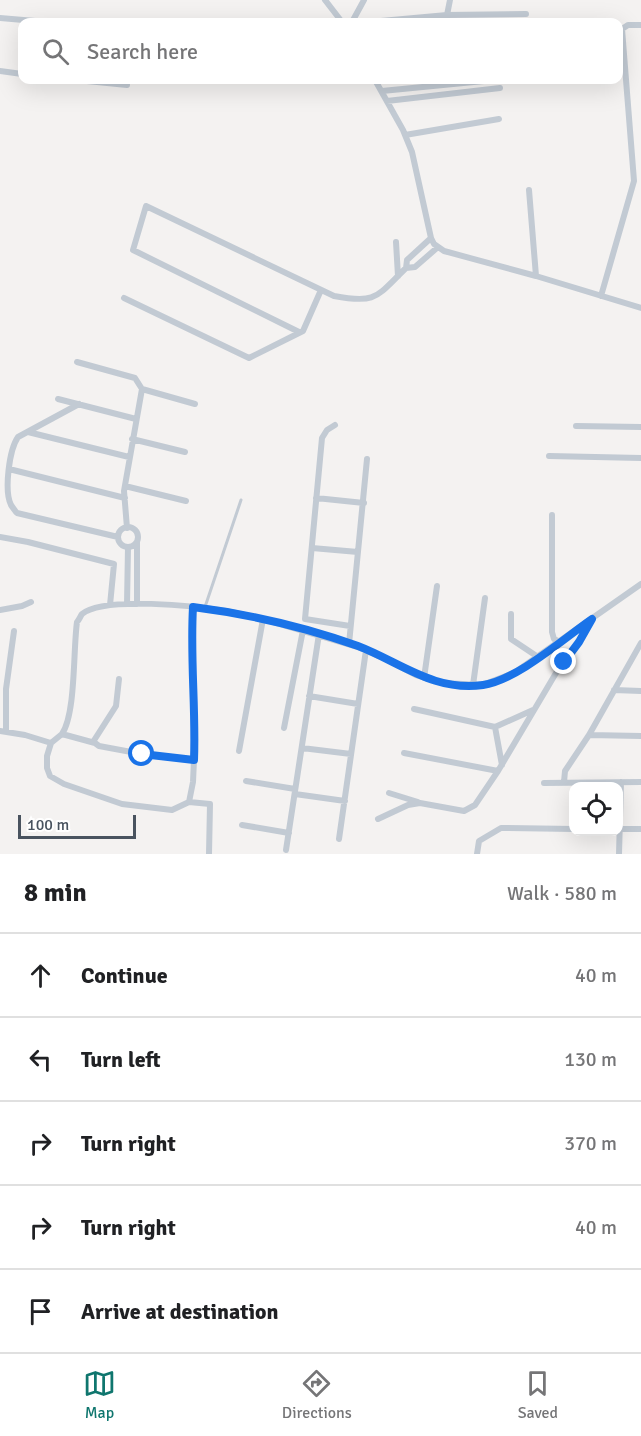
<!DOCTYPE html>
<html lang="en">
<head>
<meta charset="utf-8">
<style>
	body { margin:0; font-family:Signika,sans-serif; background:#f6f6f6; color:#202124 }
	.controls { position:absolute; right:18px; bottom:18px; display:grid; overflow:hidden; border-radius:12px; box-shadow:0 6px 24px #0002 }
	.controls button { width:54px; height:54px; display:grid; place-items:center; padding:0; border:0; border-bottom:2px solid #e0e0e0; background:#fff; color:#202124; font:30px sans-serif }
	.scale { position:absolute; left:18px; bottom:15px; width:118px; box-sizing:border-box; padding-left:6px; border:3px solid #49535f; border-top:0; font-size:16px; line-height:21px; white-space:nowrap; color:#49535f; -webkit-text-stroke:4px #fff; paint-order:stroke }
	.stop { position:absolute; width:18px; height:18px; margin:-14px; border:4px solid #1a73e8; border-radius:50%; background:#fff }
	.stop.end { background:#1a73e8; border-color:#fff; box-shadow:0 2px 6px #0008 }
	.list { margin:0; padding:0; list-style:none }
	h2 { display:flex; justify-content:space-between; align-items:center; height:78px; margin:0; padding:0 24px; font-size:26px }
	h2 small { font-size:20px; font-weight:400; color:#757577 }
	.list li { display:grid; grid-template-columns:39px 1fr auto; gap:18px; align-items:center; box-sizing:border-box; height:84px; padding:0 24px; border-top:2px solid #e0e0e0 }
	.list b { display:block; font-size:22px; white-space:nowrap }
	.list em { font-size:20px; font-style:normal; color:#757577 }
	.icon { flex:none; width:33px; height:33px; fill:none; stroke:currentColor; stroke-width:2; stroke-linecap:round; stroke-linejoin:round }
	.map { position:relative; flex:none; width:641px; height:854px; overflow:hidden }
	.search { position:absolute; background:#fff; box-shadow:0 6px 24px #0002; left:18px; right:18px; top:18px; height:66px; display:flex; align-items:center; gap:15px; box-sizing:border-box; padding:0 21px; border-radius:12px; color:#757577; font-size:22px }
	.sheet { height:498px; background:#fff }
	nav { display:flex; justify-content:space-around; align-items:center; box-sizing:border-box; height:84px; border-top:2px solid #e0e0e0; background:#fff; font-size:16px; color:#757577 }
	nav a { display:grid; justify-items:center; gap:3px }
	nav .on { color:#0f766e }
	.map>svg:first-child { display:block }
</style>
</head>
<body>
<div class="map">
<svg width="641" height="854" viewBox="0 0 641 854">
	<rect width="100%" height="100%" fill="#f4f2f1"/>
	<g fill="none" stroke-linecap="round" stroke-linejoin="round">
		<path stroke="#c2cad3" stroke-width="3" d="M 205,607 L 241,500"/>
		<path stroke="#c2cad3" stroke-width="6" d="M 325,0 L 342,22
			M 447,15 L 450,0
			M 0,18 L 47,22
			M 352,22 L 364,0
			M 370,22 L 447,15 L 526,14
			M 0,71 L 22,74
			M 77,80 L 127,85
			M 375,80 L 403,130 L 412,152 L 431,238 L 434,244 L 444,251 L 536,276 L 641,308
			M 382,91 L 494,80
			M 387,101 L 500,88
			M 405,135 L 499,119
			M 529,190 L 536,276
			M 431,238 L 407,260 L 406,268 L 415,267 L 438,247
			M 396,242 L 398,276
			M 601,296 L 634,181 L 622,29 L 628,25 L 641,25
			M 124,298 L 249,358 L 303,331 L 321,290
			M 299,332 L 133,250 L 146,206 L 334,296 C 377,304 376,297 406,268
			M 77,362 L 135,378 L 142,389 L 124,491 L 127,528
			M 142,389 L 195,404
			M 58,399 L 136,419
			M 79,404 L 18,437 C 9,450 4,491 11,505 C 13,508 15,511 17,513 L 118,537
			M 335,425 L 327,430 L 322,438 L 305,619 L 350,626
			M 576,426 L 641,427
			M 28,432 L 129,457
			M 132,439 L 185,452
			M 549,456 L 641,458
			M 9,469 L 125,498
			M 125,486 L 186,501
			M 316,498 L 364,503
			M 552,515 L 552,632 L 554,639 L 560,642
			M118 537a10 10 0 1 1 20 0a10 10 0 1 1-20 0Z
			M 0,537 L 28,542 L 114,564 L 110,605
			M 137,542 L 137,604
			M 312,548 L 358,552
			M 127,604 L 128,547
			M 193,607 C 190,659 196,709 194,760 L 142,754 L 99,746 L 95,743 L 62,734 C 76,713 73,650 77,622 C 79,620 80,617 82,614 C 103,596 198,606 226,611 C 238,613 251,617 263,619
			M 0,610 L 22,606 L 31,602
			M 511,614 L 511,639 L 538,657
			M 349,644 L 367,459
			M 424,678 L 437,586
			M 473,685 L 485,598
			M 614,690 L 641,691
			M 309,696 L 358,704
			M 414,709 L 495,727 L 533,710
			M 495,727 L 502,765
			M 284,728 L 303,630
			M 0,731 L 25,735 L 51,743
			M 6,732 L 6,689 L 14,631
			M 62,734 L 51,743 L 47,756 L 47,768 L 50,776 L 64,784 L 122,804 L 172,810 L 189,802 L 210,804 L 209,854
			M 589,735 L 641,736
			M 93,742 L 116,706 L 119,679
			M 302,748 L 351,754
			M 239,751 L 263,619 L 358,647 L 390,661 L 416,675 L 443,683 L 482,685 L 514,673 L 641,584
			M 404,753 L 498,771
			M 246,781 L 295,789
			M 564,782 L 565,771 L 589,735 L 641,643
			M 544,783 L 641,782
			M 389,793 L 418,802
			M 295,794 L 345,801
			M 189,802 L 193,782 L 194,760
			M 378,819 L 408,805 L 420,803 L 464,811 L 475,805 L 498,771 L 556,673 L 579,642 L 591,620
			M 242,825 L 289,833
			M 618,829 L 641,829
			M 339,839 L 366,650
			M 286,850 L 319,634
			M 477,854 L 479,841 L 501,828 L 574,829
			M 619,854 L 621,782"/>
	</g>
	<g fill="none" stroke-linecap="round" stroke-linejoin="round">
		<path stroke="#1a73e8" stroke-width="8" d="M 142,754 L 194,760 C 196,709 190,659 193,607 C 248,614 305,627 358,646 C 400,662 434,692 483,685 C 517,680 563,639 592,619 L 579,642 L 564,662"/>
	</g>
</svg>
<div class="controls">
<button><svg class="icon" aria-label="locate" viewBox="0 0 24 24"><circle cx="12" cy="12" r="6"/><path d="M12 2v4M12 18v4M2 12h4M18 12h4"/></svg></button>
</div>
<div class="scale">100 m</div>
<div class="stop" style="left:142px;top:754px"></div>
<div class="stop end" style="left:564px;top:662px"></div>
<div class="search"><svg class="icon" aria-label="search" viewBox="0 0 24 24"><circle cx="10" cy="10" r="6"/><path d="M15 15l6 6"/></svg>Search here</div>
</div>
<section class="sheet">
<h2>8 min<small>Walk · 580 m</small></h2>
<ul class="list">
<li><svg class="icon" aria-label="ahead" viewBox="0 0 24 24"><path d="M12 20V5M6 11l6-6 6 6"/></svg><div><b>Continue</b></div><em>40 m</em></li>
<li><svg class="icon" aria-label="left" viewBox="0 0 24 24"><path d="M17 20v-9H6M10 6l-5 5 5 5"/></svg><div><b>Turn left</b></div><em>130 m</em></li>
<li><svg class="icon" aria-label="right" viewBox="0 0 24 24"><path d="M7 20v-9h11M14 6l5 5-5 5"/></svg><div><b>Turn right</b></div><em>370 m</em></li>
<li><svg class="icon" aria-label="right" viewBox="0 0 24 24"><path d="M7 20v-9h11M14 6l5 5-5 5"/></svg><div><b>Turn right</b></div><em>40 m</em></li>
<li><svg class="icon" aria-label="arrive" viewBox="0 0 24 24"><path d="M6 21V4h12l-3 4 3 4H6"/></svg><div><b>Arrive at destination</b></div></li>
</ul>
</section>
<nav>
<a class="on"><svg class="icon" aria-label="map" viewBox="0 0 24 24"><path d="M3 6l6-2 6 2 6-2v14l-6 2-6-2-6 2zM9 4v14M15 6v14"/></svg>Map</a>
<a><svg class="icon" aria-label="directions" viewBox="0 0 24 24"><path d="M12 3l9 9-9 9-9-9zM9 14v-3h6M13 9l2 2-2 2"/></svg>Directions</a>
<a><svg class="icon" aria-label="saved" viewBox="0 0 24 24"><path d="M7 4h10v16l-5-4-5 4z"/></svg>Saved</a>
</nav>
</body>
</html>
